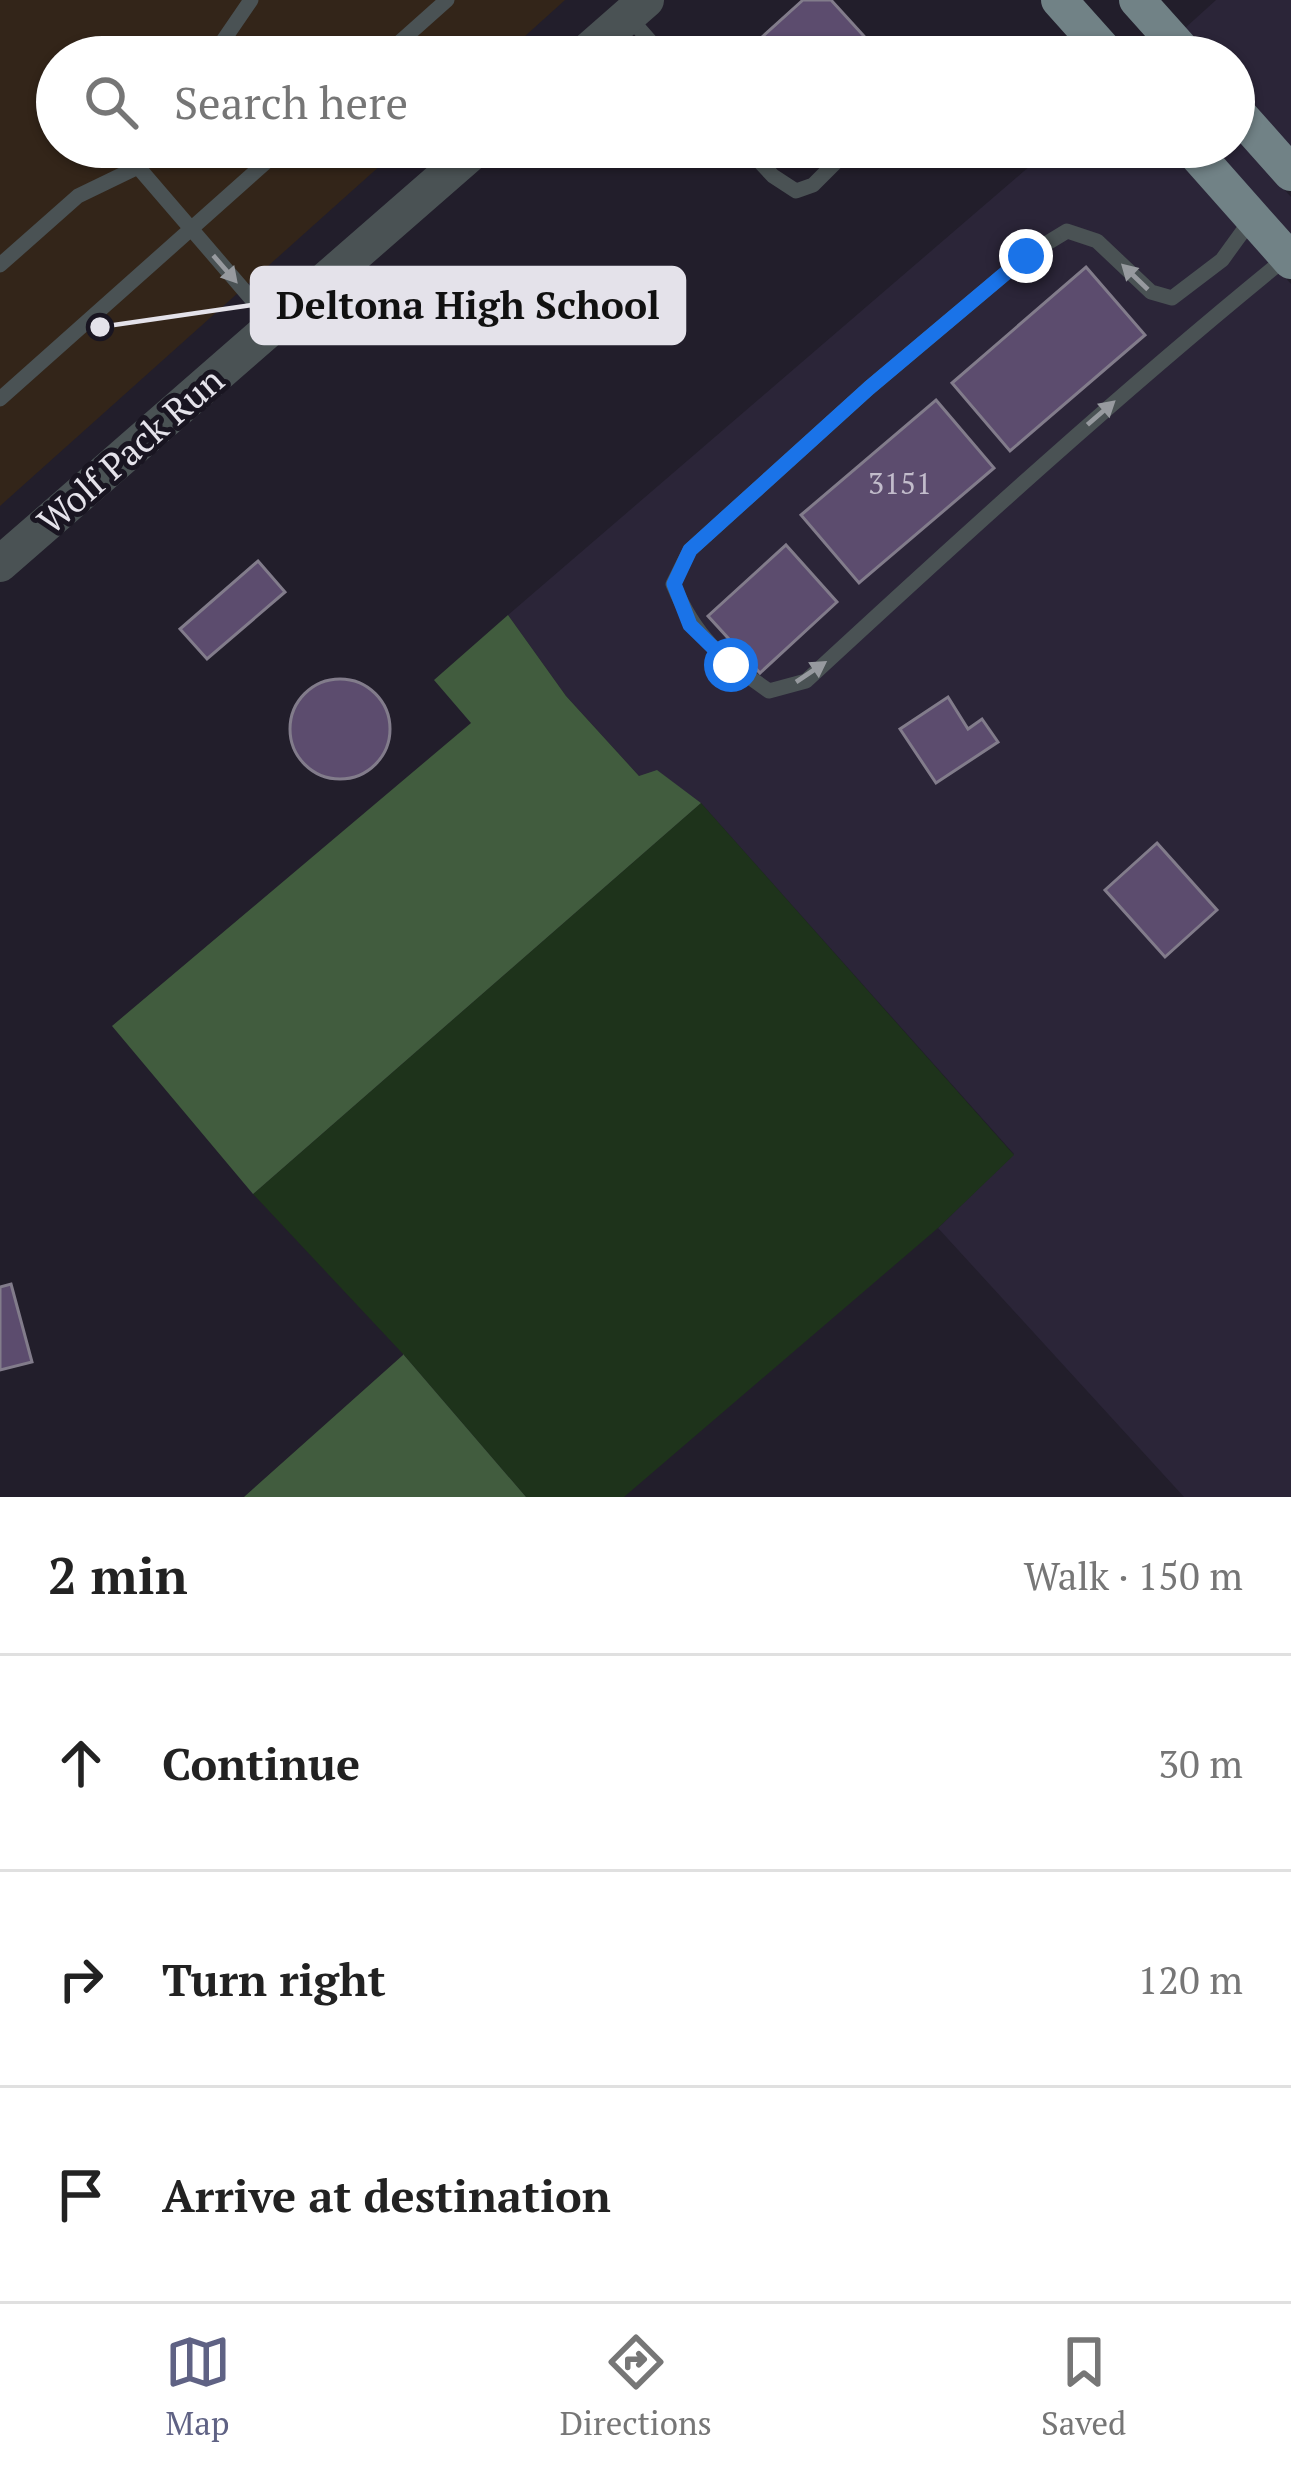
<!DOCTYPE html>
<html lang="en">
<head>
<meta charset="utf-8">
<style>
	body { margin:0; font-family:"PT Serif",serif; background:#f6f6f6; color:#222 }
	.stop { position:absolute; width:36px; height:36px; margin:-27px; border:9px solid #1a73e8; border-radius:50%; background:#fff }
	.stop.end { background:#1a73e8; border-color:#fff; box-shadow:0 3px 12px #0008 }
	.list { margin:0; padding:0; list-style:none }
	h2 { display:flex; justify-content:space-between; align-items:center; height:156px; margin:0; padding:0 48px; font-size:51px }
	h2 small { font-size:39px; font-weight:400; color:#767676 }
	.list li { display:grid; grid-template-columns:78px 1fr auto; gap:36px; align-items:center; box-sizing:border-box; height:216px; padding:0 48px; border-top:3px solid #e0e0e0 }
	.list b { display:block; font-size:45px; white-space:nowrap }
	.list em { font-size:39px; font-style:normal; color:#767676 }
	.icon { flex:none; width:66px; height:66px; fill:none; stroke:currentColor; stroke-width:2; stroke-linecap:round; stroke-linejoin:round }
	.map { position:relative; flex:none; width:1291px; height:1497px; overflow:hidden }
	.search { position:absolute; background:#fff; box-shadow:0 3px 9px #0004; left:36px; right:36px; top:36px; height:132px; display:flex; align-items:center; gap:30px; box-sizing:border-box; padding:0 42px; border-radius:66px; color:#767676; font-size:45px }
	.sheet { height:804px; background:#fff }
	nav { display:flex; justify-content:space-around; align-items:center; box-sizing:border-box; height:168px; border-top:3px solid #e0e0e0; background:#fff; font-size:33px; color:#767676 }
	nav a { display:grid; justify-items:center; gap:6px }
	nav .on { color:#5f6284 }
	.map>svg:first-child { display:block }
</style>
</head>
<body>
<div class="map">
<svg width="1291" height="1497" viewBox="0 0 1291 1497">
	<rect width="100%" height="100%" fill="#221e2b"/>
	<path fill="#2b2538" d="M 1216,0 L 1291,0 L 1291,149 L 1234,85 L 1234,57 L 1209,57 L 1184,29 Z
		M 1234,133 L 1291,197 L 1291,237 L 1211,147 L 1234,147 Z
		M 1052,147 L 1169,147 L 1291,284 L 1291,1497 L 1184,1497 L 938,1228 L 1014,1154 L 701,803 L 657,771 L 640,777 L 566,696 L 508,615 Z"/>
	<path fill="#332519" d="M 0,0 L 565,0 L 502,57 L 57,57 L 57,147 L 401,147 L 0,506 Z"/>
	<path fill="#1e331b" d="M 701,803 L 1014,1155 L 938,1228 L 624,1497 L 526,1497 L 403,1354 L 253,1194 Z"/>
	<path fill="#415c3e" d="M 508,615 L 566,696 L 639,776 L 657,770 L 701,803 L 253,1194 L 112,1026 L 471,723 L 434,680 Z
		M 403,1354 L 526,1497 L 244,1497 L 403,1355 Z"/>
	<path fill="#5c4c6e" stroke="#827c8b" stroke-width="3" d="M 803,0 L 831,0 L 883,57 L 740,57 Z
		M 1086,267 L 1145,335 L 1010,451 L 952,383 Z
		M 936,400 L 994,468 L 859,583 L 801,515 Z
		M 786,545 L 837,602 L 760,673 L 708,616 Z
		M 258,561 L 285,592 L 207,659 L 180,629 Z
		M290 729a50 50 0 1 1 100 0a50 50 0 1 1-100 0Z
		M 948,697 L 968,729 L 982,719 L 998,742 L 936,783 L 900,729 Z
		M 1157,843 L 1217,910 L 1165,957 L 1105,890 Z
		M 11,1284 L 32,1362 L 0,1370 L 0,1287 Z"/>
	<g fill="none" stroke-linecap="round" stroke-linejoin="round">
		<path stroke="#4a5254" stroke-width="15" d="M 628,16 L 664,57
			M 212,57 L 251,0
			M 383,57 L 447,0
			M 152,147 L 138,167 L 273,324
			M 746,147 L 773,176 L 796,191 L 813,185 L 851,147
			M 1251,220 L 1222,260 L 1172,298 L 1151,292 L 1097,241 L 1067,231 L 1026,256 L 869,388 L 690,550 L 673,584 C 696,639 720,657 769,691 L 806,681 C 964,535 1121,392 1287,257
			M 0,265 L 78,196 L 138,167
			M 0,399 L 283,147"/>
		<path stroke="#4a5254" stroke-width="36" d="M 581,57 L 646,0
			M 0,564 L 478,147"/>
		<path stroke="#718286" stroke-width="36" d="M 1059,0 L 1110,57
			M 1137,0 L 1188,57
			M 1234,109 L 1291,173
			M 1190,147 L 1291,261"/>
	</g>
	<defs><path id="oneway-solid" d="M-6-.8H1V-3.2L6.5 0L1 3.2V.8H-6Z" transform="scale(3)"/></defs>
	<g fill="#979a9f">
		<use href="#oneway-solid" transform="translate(225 269) rotate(49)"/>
		<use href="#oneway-solid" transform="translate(1135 277) rotate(-136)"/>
		<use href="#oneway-solid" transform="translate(1101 413) rotate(-41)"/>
		<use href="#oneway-solid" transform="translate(811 672) rotate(-34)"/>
	</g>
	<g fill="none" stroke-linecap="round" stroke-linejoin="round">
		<path stroke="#1a73e8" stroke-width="15" d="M 731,665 L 690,625 L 674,584 L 690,550 L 869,388 L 1026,256"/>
	</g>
	<g text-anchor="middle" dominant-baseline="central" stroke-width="10" stroke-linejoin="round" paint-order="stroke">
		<g font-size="30" fill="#c2bccb">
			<text x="900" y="483">3151</text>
		</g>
		<g font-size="36" fill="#e4e2ea" stroke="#191521">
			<text transform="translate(130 450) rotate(-41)">Wolf Pack Run</text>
		</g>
	</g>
	<path fill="none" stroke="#e4e2ea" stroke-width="4.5" d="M100 327L252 305"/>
	<circle fill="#e4e2ea" stroke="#191521" stroke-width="4.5" cx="100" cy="327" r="12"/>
	<rect fill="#e4e2ea" stroke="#e4e2ea" stroke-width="4.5" x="252" y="268" width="432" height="75" rx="12"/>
	<g font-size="39" text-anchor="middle" font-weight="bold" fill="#111">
		<text x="468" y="319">Deltona High School</text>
	</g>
</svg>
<div class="stop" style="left:731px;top:665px"></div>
<div class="stop end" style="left:1026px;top:256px"></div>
<div class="search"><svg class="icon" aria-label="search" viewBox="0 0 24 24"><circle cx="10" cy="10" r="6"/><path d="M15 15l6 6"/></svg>Search here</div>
</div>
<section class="sheet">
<h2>2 min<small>Walk · 150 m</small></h2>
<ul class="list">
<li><svg class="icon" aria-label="ahead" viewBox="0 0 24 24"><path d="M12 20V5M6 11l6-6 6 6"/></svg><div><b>Continue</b></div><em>30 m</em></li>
<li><svg class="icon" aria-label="right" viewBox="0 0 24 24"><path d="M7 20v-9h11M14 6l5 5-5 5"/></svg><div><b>Turn right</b></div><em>120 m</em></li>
<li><svg class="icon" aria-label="arrive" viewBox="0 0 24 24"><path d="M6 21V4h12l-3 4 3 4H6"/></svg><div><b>Arrive at destination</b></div></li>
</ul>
</section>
<nav>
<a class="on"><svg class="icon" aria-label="map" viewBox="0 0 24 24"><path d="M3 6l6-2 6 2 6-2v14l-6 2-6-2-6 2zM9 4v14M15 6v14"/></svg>Map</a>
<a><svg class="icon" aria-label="directions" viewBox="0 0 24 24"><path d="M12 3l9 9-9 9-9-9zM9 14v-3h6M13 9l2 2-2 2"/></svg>Directions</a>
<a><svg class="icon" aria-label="saved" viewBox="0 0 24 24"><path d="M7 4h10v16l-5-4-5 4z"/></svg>Saved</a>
</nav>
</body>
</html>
